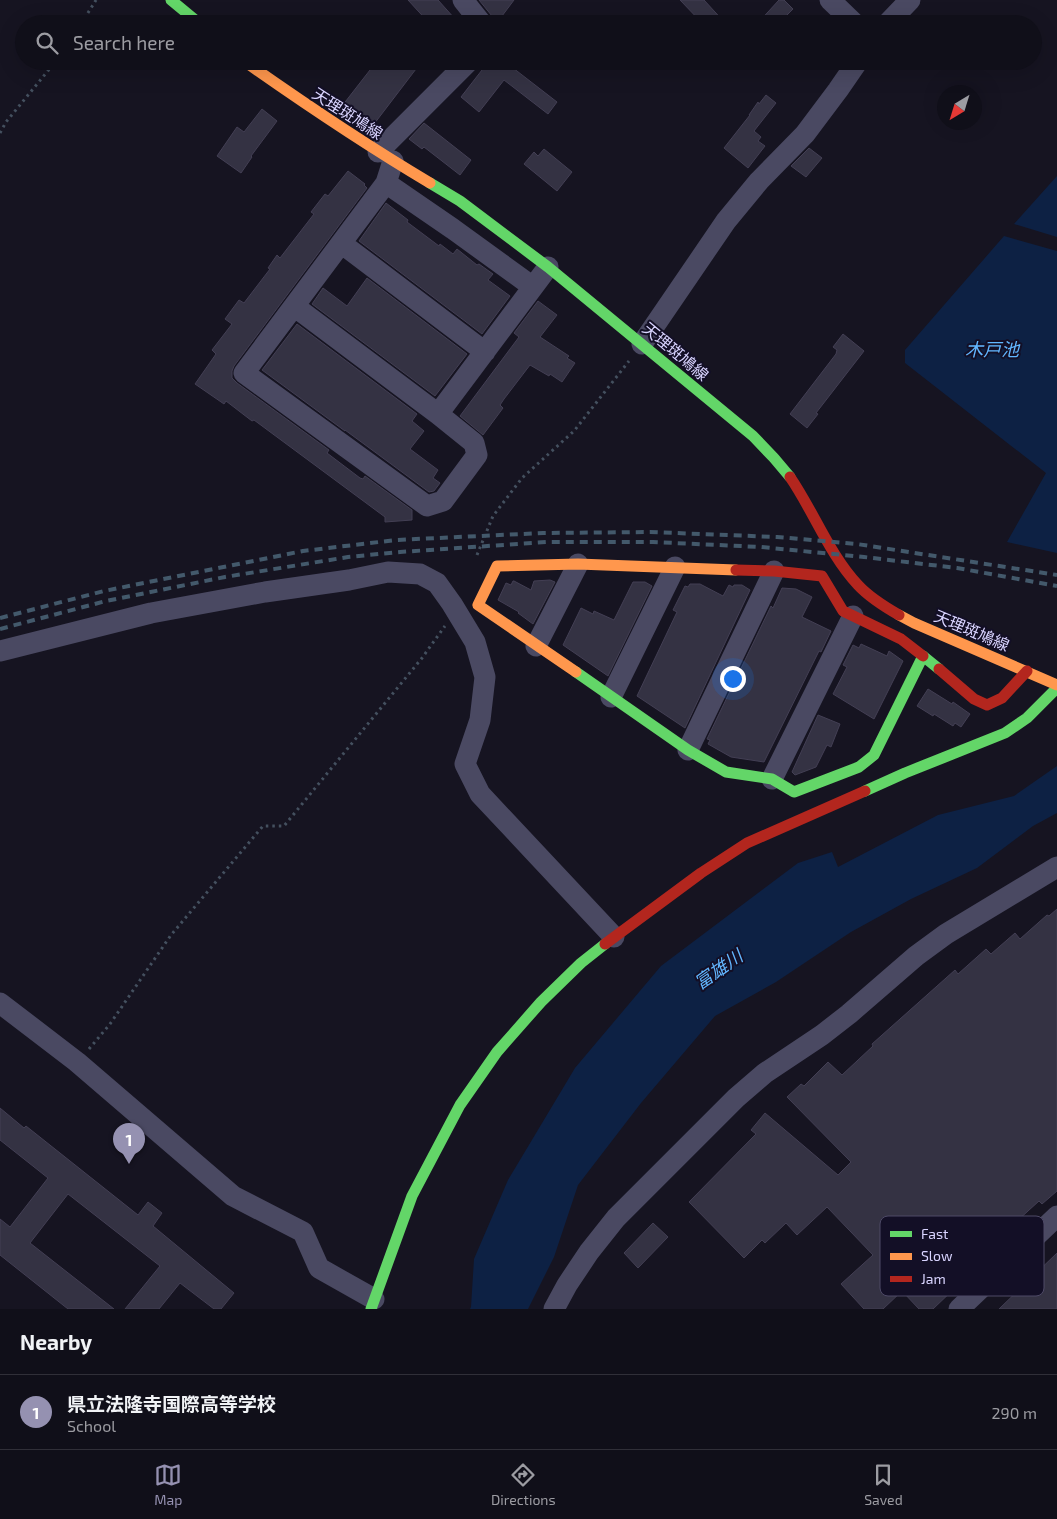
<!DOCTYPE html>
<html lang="en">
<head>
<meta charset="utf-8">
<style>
	body { margin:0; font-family:"Exo 2","Noto Sans JP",sans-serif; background:#191822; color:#f1f3f6 }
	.compass { position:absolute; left:937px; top:85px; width:45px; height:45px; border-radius:50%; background:#100f19; box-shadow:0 5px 20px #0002; rotate:218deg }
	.you { position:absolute; left:732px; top:678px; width:18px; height:18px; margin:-12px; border:4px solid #fff; border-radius:50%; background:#1a73e8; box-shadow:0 0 0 8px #1a73e833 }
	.badge { display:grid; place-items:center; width:32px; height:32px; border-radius:50%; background:#9591b1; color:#fff; font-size:16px; font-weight:700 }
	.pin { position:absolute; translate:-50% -41px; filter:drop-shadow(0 1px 2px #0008) }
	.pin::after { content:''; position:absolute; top:26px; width:18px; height:15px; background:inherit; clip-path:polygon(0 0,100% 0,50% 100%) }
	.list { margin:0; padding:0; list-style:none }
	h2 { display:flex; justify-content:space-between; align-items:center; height:65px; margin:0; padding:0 20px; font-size:21px }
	h2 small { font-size:16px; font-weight:400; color:#9c9ca2 }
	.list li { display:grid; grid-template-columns:32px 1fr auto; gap:15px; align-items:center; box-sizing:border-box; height:75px; padding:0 20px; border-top:1px solid #302f38 }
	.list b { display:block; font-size:19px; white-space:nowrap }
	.list p { margin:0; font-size:16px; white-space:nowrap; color:#9c9ca2 }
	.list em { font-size:16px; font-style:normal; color:#9c9ca2 }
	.icon { flex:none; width:28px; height:28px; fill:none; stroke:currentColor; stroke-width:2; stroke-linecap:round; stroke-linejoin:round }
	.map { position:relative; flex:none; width:1057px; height:1309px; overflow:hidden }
	.search { position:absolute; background:#100f19; box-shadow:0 5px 20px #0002; left:15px; right:15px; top:15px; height:55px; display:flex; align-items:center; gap:12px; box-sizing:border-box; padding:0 18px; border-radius:28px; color:#9c9ca2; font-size:19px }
	.sheet { height:140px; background:#100f19 }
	nav { display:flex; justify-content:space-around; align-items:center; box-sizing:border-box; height:70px; border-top:1px solid #302f38; background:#100f19; font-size:14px; color:#9c9ca2 }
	nav a { display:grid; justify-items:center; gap:2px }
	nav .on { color:#9591b1 }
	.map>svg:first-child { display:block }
</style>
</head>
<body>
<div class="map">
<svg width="1057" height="1309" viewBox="0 0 1057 1309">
	<rect width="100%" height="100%" fill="#161421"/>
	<path fill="#0d2144" d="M 1057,176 L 1057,237 L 1014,224 Z
		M 1004,236 L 1057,251 L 1057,553 L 1007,542 L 1046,473 L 905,363 L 905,350 Z
		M 1057,766 L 1057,813 L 1033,826 L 977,868 L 911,899 L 851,932 L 776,982 L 715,1016 L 641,1103 L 578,1185 L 554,1257 L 528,1309 L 470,1309 L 471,1307 L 474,1259 L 508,1180 L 575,1068 L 661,966 L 798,863 L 832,852 L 838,867 L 938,815 L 1014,796 Z"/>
	<path fill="#343243" stroke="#433f54" d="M 408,0 L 438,0 L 455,19 L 460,16 L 466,24 L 430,24 Z
		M 479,0 L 514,0 L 496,24 L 494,24 L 492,16 Z
		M 680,0 L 704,0 L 726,24 L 703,24 Z
		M 779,0 L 784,0 L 793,9 L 778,24 L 757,24 Z
		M 377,61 L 406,61 L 416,69 L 371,128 L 342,106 Z
		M 489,61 L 504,61 L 557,102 L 548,114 L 504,80 L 479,112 L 461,97 Z
		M 766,95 L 776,103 L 754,131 L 761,137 L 758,141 L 765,146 L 748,168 L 724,148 L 750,115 L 749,115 L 758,102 L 759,104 Z
		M 262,109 L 277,121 L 251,156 L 252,157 L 241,173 L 217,156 L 237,127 L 244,132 Z
		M 424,123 L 471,160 L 460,175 L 424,147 L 422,149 L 409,139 Z
		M 809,148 L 822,158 L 806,177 L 791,166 Z
		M 544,149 L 572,172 L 557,191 L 524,164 L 534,152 L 538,156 Z
		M 348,171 L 365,184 L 364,185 L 367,188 L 234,366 L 232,371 L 232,378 L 237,383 L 329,450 L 327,453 L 360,478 L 363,479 L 365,476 L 412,510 L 412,520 L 385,522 L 385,517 L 254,420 L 252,421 L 226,401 L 224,404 L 195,384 L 216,354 L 212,350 L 232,324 L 225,319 L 239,300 L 244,303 L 270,269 L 268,268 L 277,255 L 280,258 L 314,214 L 311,212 L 325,194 L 328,196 Z
		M 386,203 L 408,220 L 407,222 L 439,246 L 440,244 L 453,254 L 457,249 L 477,265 L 479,264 L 493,274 L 488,280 L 510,296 L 482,334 L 359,241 Z
		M 367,278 L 467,354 L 435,396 L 312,304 L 323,288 L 347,306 Z
		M 538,301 L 557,315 L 540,337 L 569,356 L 567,358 L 575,363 L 562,382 L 550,374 L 549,376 L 530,365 L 504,399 L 500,405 L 503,408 L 483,435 L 460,416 L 519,337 L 514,333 Z
		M 297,324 L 417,414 L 412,421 L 424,431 L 410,449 L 438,470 L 433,478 L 440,483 L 434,491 L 429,492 L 345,430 L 345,431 L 262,370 Z
		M 843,334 L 864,351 L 816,413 L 818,414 L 807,428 L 790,414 L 836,354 L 837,350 L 833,347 Z
		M 550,580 L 555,582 L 533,624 L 518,613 L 519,612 L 498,600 L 506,583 L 511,585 L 513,581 L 514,581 L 531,590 L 534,581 Z
		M 633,582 L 645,582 L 652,586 L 608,676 L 563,645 L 581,608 L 593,614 L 594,611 L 614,620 Z
		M 690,584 L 700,584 L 723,596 L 729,585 L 733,587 L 734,585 L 742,585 L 750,590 L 685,728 L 637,696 L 677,612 L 673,610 L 685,586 L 688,587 Z
		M 782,588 L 796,589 L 812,597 L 802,617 L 831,631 L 821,652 L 819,651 L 764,762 L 731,757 L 708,744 L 710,740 L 707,739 L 771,606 L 773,608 Z
		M 861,644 L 887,656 L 889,651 L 903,661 L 874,719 L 833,694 L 847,667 L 843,665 L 853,645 L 859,648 Z
		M 928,689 L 952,704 L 953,702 L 970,714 L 961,727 L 955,723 L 953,726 L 934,714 L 933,716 L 917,706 Z
		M 818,715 L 840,724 L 831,747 L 827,745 L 816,767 L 795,775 L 792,772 Z
		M 1057,909 L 1057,1191 L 1042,1204 L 1039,1201 L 1017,1221 L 1021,1225 L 933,1309 L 919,1309 L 902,1291 L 883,1309 L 864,1309 L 841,1284 L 873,1255 L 827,1207 L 797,1235 L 786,1223 L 765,1243 L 762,1240 L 744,1258 L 689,1202 L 756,1134 L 751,1130 L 765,1113 L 838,1175 L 851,1162 L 787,1097 L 801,1084 L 804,1086 L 828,1062 L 842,1075 L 873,1046 L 872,1044 L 955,970 L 958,974 L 986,949 L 991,954 L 1015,933 L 1020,939 L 1047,915 L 1049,916 Z
		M 0,1108 L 24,1128 L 26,1126 L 138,1215 L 148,1202 L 162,1213 L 153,1226 L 234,1293 L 221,1309 L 214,1309 L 180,1283 L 159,1309 L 125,1309 L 160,1266 L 68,1194 L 30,1243 L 114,1309 L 68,1309 L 0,1255 L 0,1219 L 10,1227 L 48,1178 L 0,1140 Z
		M 653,1223 L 668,1237 L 638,1268 L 624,1253 Z
		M 1057,1253 L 1057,1309 L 999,1309 Z"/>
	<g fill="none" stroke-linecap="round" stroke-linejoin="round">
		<path stroke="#44505f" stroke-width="3" stroke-dasharray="2.5 4" stroke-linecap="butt" d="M 81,24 L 96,0
			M 0,133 L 6,122 L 56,61
			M 477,555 L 493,516 L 522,478 L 574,431 L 629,361
			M 89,1049 L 110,1024 L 171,935 L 263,826 L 284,826 L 422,658 L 445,626"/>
		<path stroke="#4a4962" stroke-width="21" d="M 463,0 L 482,24
			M 830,0 L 855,24
			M 887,24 L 910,0
			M 378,152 L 469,61
			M 393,161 L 386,183 L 244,373 L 427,506 L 443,501 L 477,455 L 474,443 L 438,414 L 548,267
			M 386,183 L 453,229 L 533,287
			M 341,243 L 485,352
			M 294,306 L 438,414
			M 642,344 L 726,221 L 759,181 L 805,134 L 838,90 L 858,61
			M 536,646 L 578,564
			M 0,651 L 151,613 L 265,592 L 349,580 L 388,572 L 420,574 L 437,583 L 452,604 L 475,642 L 485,677 L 480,720 L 465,764 L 480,794 L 614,937
			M 611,697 L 675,567
			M 688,750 L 774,571
			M 772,779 L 853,616
			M 0,1003 L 77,1062 L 233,1196 L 303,1232 L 319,1268 L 374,1299
			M 554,1309 L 567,1285 L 589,1252 L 616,1218 L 736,1098 L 765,1073 L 822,1035 L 849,1014 L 916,956 L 946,934 L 1057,867
			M 959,1309 L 1057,1216"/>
		<path stroke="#63d668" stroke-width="11" d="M 171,0 L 200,24
			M 430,183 L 460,201 L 548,267 L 753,436 L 774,458 L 790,477
			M 576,672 L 688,750 L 726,772 L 772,779 L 794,792 L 859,767 L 874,755 L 923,656 L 939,669
			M 865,791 L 905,773 L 1005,733 L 1027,718 L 1057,688
			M 371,1309 L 412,1196 L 460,1105 L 497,1052 L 541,1002 L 581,963 L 605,944"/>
		<path stroke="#ff974d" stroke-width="11" d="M 244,61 C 305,104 366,145 430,183
			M 899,615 L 914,623 L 1057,685
			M 576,672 L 478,605 L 497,566 L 578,564 L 736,570"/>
		<path stroke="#b3261e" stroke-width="11" d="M 790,477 C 814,512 829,554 858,585 C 870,598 885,607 899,615
			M 736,570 L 774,571 L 822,576 L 843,611 L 901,639 L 923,656
			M 939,669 L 974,699 L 987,705 L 1002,698 L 1027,671
			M 605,944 L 701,873 L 747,843 L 865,791"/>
		<path stroke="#43596b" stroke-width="4" stroke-dasharray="8 6" stroke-linecap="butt" d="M 0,618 L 104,591 L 303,551 L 396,540 L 543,533 L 650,532 L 777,537 L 857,544 L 1057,575
			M 0,629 L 106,601 L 225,577 L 348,557 L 400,552 L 546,542 L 653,542 L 761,547 L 864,557 L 957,568 L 1057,586"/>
	</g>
	<g text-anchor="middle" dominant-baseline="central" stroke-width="4" stroke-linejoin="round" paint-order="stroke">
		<g font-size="16" fill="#d9d4ff" stroke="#130f26">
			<text transform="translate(348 113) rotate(33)">天理斑鳩線</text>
			<text transform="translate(676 351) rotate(40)">天理斑鳩線</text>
			<text transform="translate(972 630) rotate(23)">天理斑鳩線</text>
		</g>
		<g font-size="18" font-style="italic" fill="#62b6ff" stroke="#130f26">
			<text x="992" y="349">木戸池</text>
			<text transform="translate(718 969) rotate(-35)">富雄川</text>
		</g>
	</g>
	<rect x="880" y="1216" width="164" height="80" rx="8" fill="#130f26" stroke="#4e4a67" stroke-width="1"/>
	<rect x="890" y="1231" width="22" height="6" fill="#63d668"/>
	<rect x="890" y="1253" width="22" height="7" fill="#ff974d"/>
	<rect x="890" y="1276" width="22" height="6" fill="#b3261e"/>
	<g font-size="14" fill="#d9d4ff">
		<text x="921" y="1239">Fast</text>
		<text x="921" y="1261">Slow</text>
		<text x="921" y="1284">Jam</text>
	</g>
</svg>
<svg class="compass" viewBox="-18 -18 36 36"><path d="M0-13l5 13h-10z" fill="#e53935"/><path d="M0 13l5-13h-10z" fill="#9c9ca2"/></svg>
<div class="you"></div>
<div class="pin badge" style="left:129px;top:1164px">1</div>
<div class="search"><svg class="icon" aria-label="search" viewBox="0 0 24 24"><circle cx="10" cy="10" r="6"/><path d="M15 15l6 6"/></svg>Search here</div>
</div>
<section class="sheet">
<h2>Nearby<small></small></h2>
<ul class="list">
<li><span class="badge">1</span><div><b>県立法隆寺国際高等学校</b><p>School</p></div><em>290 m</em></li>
</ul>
</section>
<nav>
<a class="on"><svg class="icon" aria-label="map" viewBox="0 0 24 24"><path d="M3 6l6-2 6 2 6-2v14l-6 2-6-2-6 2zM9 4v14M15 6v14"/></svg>Map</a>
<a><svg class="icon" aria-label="directions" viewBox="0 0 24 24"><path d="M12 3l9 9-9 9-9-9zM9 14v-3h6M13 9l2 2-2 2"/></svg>Directions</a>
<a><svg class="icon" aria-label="saved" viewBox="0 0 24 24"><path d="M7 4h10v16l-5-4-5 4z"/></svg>Saved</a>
</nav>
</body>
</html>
